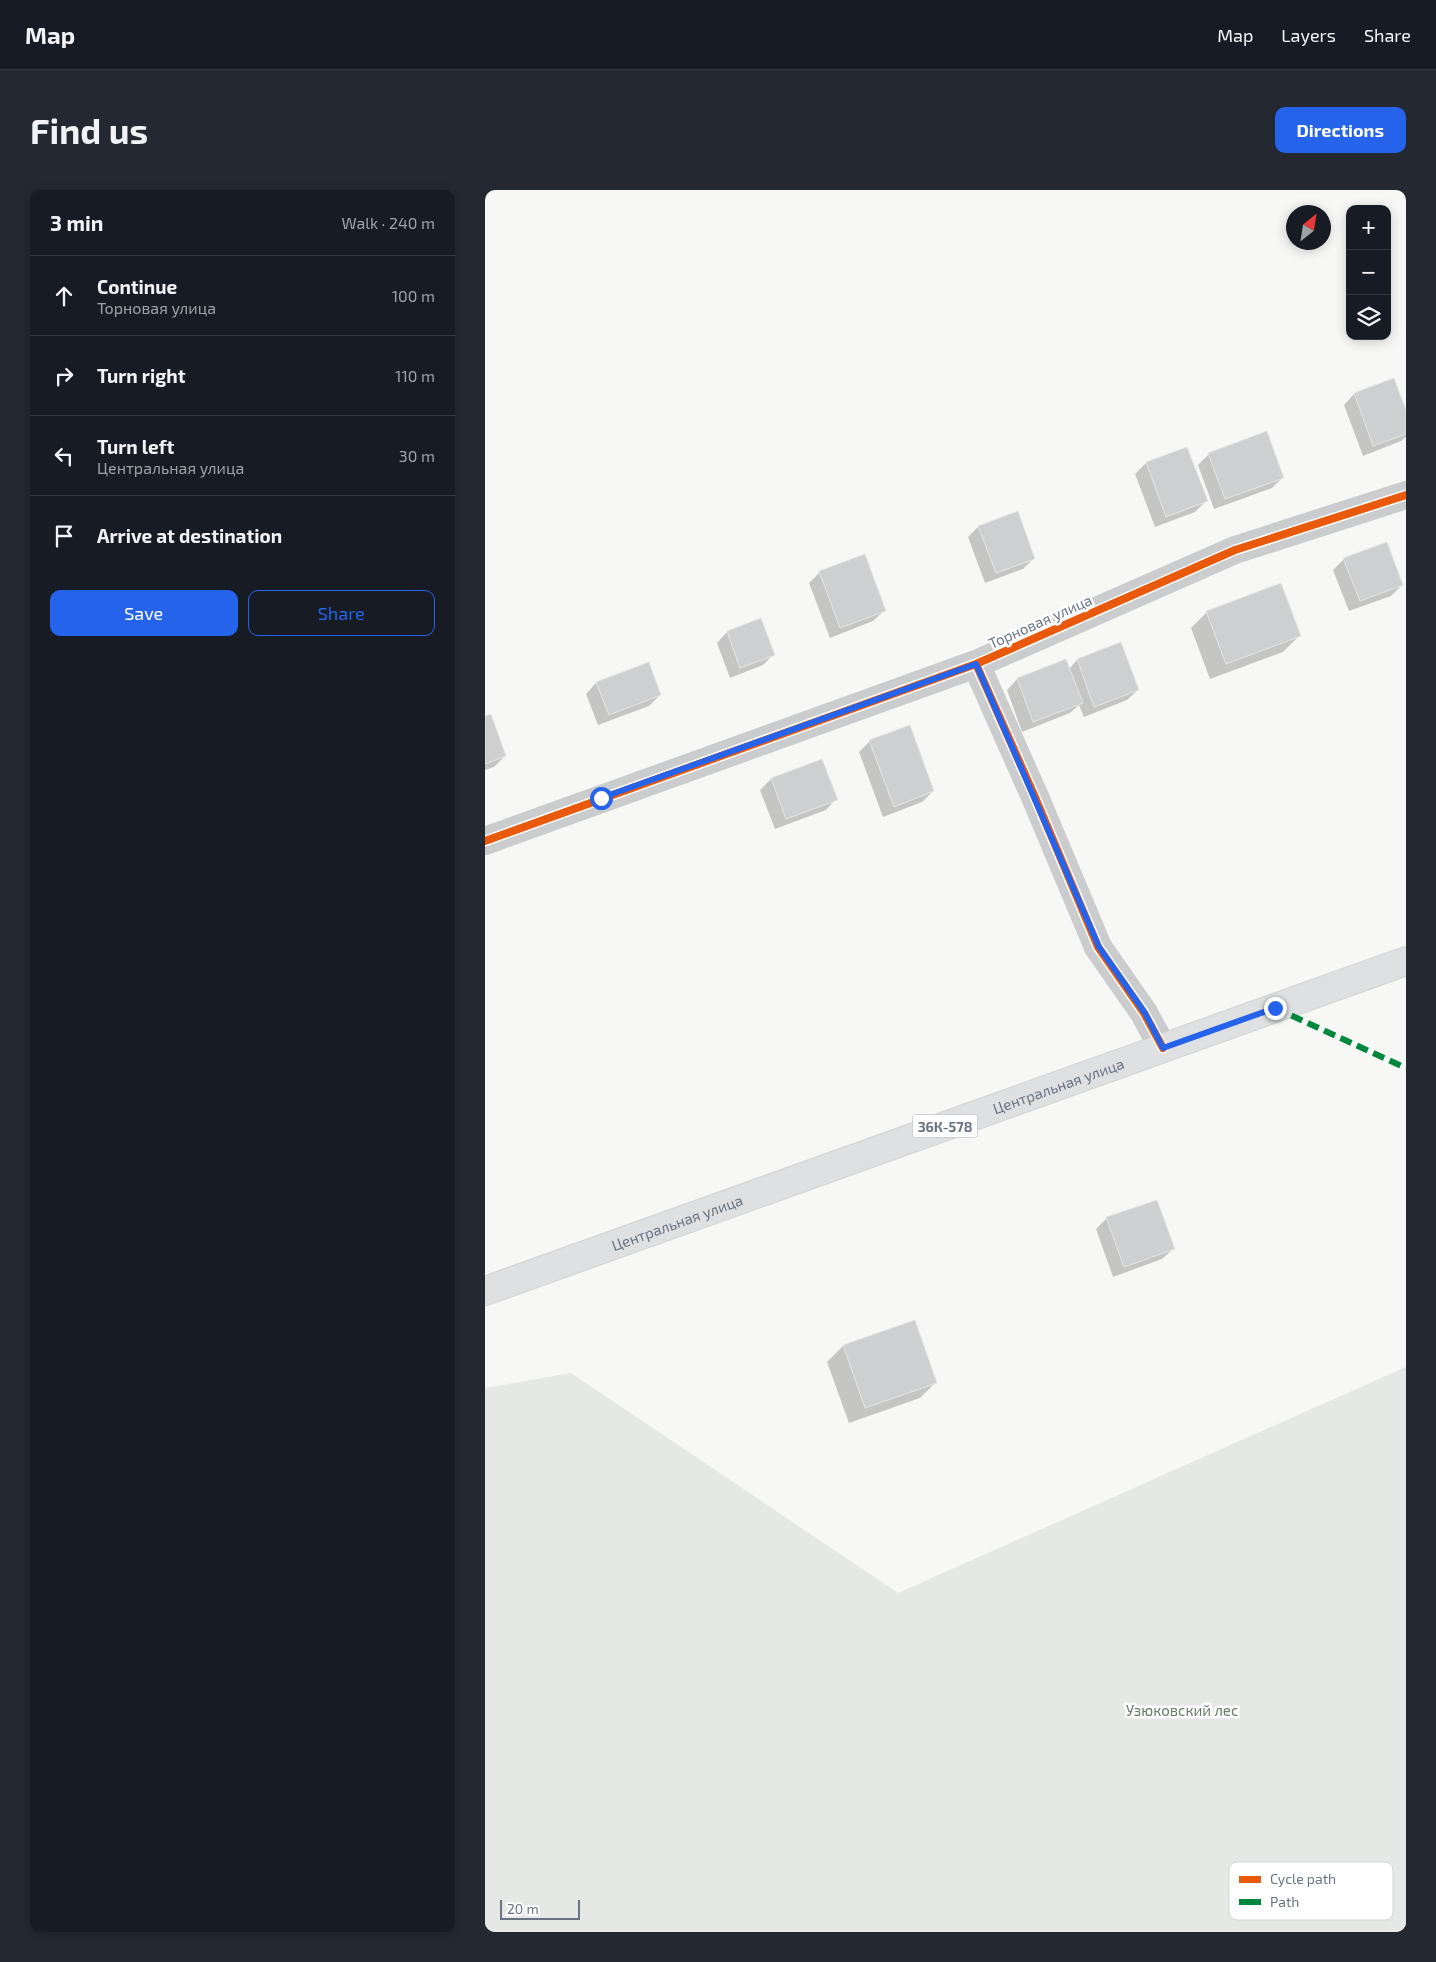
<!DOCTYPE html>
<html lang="en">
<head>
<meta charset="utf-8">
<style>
	body { margin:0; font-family:"Exo 2",sans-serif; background:#242831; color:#f1f3f6 }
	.controls { position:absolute; right:15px; top:15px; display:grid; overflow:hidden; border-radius:10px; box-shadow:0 2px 12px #0003 }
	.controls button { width:45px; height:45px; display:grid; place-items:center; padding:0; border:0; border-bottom:1px solid #363941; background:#171b24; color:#f1f3f6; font:25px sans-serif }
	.compass { position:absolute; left:801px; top:15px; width:45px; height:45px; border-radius:50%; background:#171b24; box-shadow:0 2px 12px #0003; rotate:30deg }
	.scale { position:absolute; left:15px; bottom:12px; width:80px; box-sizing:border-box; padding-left:5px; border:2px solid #697384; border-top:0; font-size:14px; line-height:18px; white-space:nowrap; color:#697384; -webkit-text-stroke:4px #fff; paint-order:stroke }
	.stop { position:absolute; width:15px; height:15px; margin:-11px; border:4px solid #2563eb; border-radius:50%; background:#fff }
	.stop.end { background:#2563eb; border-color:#fff; box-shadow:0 1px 5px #0008 }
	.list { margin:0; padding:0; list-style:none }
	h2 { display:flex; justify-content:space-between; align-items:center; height:65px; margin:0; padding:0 20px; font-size:21px }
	h2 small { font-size:16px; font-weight:400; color:#9ea1a6 }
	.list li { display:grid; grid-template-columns:32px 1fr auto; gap:15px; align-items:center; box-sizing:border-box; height:80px; padding:0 20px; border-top:1px solid #363941 }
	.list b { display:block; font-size:19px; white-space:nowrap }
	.list p { margin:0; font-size:16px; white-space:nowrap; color:#9ea1a6 }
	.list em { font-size:16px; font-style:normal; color:#9ea1a6 }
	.actions { display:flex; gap:10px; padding:15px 20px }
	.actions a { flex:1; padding:11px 0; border:1px solid #2563eb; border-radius:10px; text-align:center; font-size:18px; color:#2563eb }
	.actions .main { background:#2563eb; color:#fff }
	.icon { flex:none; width:28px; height:28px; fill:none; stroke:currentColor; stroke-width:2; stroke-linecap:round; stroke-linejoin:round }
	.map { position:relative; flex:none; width:921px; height:1742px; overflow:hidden; border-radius:10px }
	header { display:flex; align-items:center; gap:30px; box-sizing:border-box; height:70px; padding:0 25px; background:#171b24; border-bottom:1px solid #363941 }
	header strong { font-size:24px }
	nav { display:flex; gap:28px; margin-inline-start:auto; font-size:18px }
	.intro { display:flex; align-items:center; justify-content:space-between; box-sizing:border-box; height:120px; padding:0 30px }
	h1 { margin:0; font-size:35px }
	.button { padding:12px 22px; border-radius:10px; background:#2563eb; color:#fff; font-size:18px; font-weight:700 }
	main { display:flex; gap:30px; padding:0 30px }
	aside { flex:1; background:#171b24; border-radius:10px; box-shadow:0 2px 12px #0003 }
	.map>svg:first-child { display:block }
</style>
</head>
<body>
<header>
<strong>Map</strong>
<nav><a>Map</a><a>Layers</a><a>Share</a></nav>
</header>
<div class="intro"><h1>Find us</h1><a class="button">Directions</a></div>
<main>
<aside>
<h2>3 min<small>Walk · 240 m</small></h2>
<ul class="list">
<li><svg class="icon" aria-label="ahead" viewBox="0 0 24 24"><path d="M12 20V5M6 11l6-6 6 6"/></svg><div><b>Continue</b><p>Торновая улица</p></div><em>100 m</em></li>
<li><svg class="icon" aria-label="right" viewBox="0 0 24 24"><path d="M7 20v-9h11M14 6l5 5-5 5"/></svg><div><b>Turn right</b></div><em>110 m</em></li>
<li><svg class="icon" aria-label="left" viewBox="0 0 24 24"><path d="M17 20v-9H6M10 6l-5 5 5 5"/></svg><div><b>Turn left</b><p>Центральная улица</p></div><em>30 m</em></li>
<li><svg class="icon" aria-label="arrive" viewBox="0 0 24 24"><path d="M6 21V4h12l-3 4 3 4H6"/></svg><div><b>Arrive at destination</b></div></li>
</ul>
<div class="actions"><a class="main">Save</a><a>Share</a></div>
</aside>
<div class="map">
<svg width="921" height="1742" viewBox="0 0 921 1742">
	<rect width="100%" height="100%" fill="#f7f7f6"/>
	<path fill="#e5e8e4" d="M 921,1177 L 921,1742 L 0,1742 L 0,1198 L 86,1183 L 413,1403 Z"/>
	<path fill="#0003" d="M 869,204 L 921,224 L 921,247 L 916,251 L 878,266 L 859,215 Z
		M 701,258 L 721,311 L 710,322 L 670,337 L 650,284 L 661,273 Z
		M 724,264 L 798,287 L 787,298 L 729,319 L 713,275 Z
		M 493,337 L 549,368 L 538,379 L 500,393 L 483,347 Z
		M 859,369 L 917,395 L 906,406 L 864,421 L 848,380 Z
		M 335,382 L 399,421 L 388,431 L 345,448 L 324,393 Z
		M 722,422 L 814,446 L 798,462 L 725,489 L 706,438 Z
		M 242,442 L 288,465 L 278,475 L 245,488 L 232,453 Z
		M 636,454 L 653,500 L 642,510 L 599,527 L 594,515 L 585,523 L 537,542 L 522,500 L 532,489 L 584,479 L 592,470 Z
		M 111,493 L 175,505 L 164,516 L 113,535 L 101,504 Z
		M 0,527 L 20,566 L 9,577 L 0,580 Z
		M 385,551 L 448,601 L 437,612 L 398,627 L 374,562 Z
		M 337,570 L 351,609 L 341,620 L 290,639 L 275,600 L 286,589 Z
		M 622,1028 L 688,1059 L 677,1069 L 628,1087 L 611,1039 Z
		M 429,1131 L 451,1192 L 435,1208 L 364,1233 L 342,1172 L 358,1156 Z"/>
	<path fill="#cecfd0" stroke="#e6e6e6" d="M 909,188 L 921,220 L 921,244 L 888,256 L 869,203 Z
		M 782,241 L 799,288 L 740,309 L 723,263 Z
		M 702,257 L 723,311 L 681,327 L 661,272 Z
		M 533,321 L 550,369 L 511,383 L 493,336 Z
		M 902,352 L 918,395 L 875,411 L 858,368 Z
		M 380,364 L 401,421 L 355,438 L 334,381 Z
		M 796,393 L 816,446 L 741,474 L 721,421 Z
		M 276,428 L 290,465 L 255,478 L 242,441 Z
		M 636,452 L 654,500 L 609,517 L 592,469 Z
		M 581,469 L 598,513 L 548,532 L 532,488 Z
		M 164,472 L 176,505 L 124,525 L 111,492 Z
		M 6,524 L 21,566 L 0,574 L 0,526 Z
		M 425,535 L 449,601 L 409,617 L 384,550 Z
		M 337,569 L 353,610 L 301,629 L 286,588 Z
		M 672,1010 L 690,1059 L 639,1077 L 621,1027 Z
		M 430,1130 L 452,1193 L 380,1218 L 358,1155 Z"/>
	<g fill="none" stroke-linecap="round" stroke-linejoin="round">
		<g stroke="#d4d4d5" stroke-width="30">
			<g id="primary">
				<path id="s1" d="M 0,1101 L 921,771"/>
			</g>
		</g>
		<path stroke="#cbcccd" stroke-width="28" d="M 491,474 L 550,607 L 613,757 L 659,823 L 678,858
			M 0,651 L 491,474 L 750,360 L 921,305"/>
		<use href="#primary" stroke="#dfe0e1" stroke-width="28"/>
		<path stroke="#00873e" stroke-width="6" stroke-dasharray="12 6" stroke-linecap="butt" d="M 790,818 L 921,878"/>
		<g stroke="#fff" stroke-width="11">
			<path id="cycleway" d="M 491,474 L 550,607 L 613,757 L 659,823 L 678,858
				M 0,651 L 491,474 L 750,360 L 921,305"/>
		</g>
		<use href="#cycleway" stroke="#e8590c" stroke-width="8"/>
	</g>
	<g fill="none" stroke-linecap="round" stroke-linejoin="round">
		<path stroke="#2563eb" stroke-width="6" d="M 116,608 L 491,474 L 614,757 L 660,823 L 678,858 L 790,818"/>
	</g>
	<g text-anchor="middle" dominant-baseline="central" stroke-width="5" stroke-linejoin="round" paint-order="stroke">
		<rect fill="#fff" stroke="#969da9" stroke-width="1" x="427.5" y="924.5" width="65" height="23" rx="4"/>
		<g font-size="14" font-weight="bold" fill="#697384">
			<text x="460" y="936">36К-578</text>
		</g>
		<g font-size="15" fill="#697384" stroke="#fff">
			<text transform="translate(555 431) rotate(-24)">Торновая улица</text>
			<text stroke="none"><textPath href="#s1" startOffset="609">Центральная улица</textPath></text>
			<text stroke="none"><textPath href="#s1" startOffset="204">Центральная улица</textPath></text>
		</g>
		<g font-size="15" fill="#687b68" stroke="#fff">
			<text x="697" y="1520">Узюковский лес</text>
		</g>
	</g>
	<rect x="744" y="1672" width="164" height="58" rx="8" fill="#fff" stroke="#d2d5da" stroke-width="1"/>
	<rect x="754" y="1686" width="22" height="7" fill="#e8590c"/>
	<rect x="754" y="1709" width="22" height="6" fill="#00873e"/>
	<g font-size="14" fill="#697384">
		<text x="785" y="1694">Cycle path</text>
		<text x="785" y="1717">Path</text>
	</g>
</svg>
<div class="controls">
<button>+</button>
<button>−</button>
<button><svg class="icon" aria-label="layers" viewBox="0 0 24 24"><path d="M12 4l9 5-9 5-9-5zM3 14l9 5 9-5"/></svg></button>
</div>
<svg class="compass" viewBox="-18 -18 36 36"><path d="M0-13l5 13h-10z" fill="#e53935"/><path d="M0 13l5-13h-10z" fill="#9ea1a6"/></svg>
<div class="scale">20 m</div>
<div class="stop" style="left:116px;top:608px"></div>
<div class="stop end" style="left:790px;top:818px"></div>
</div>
</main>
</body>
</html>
